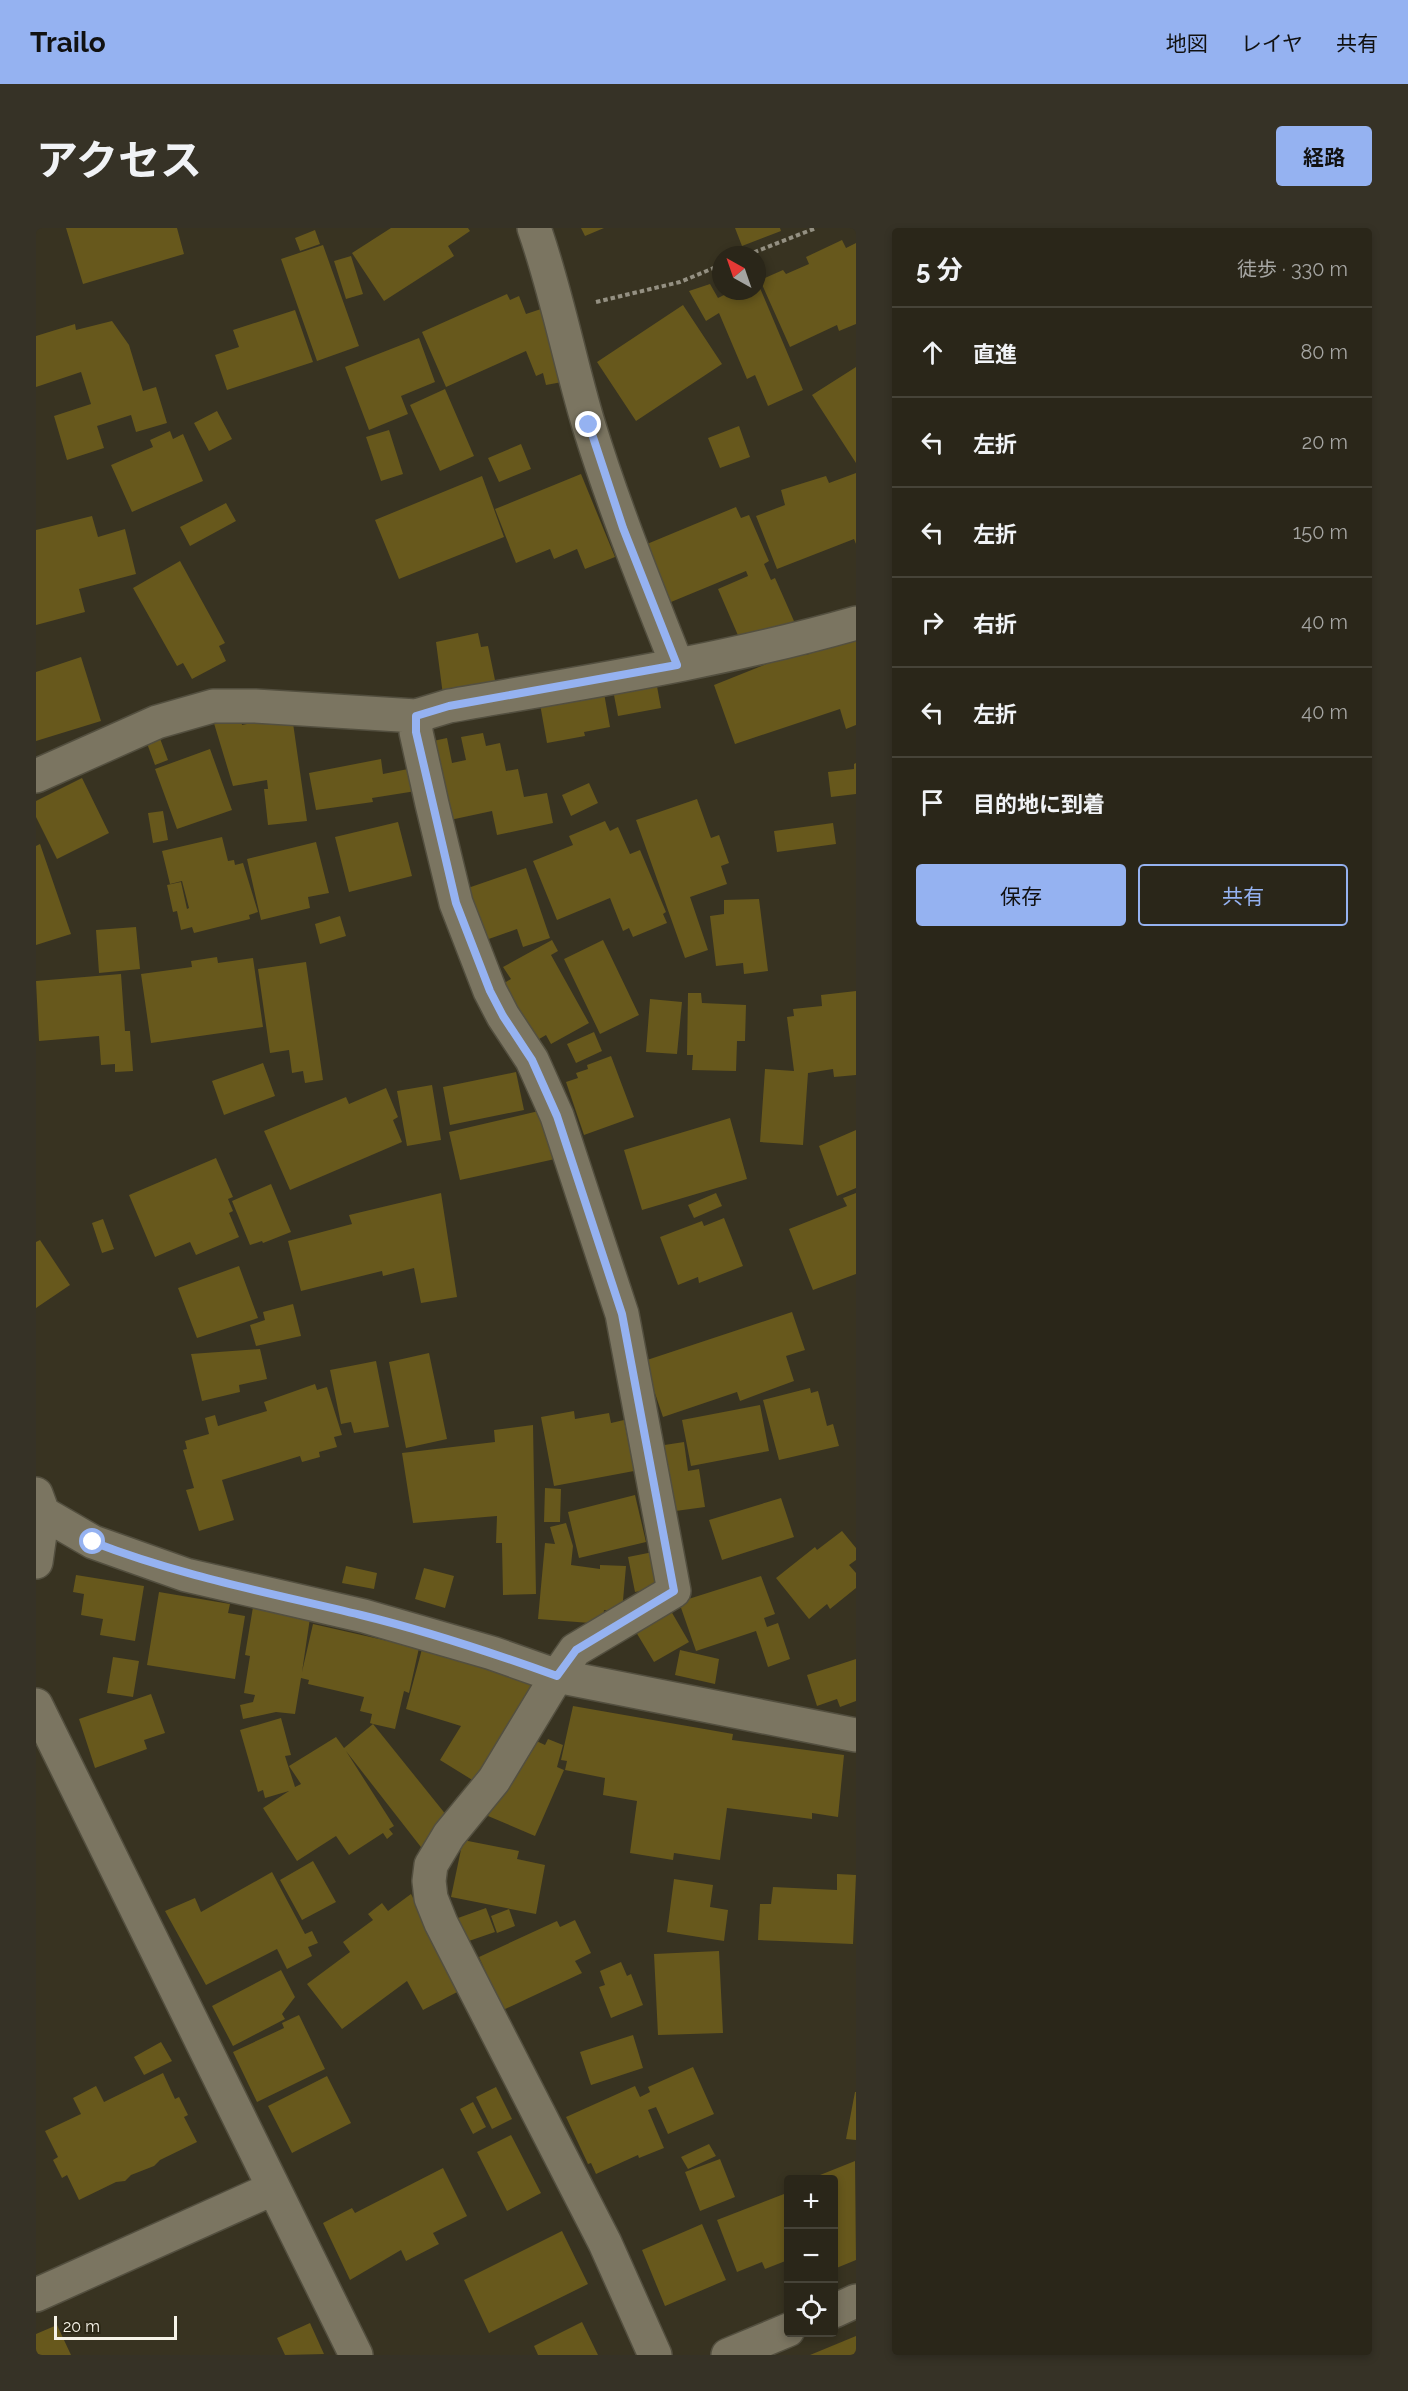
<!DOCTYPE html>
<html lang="ja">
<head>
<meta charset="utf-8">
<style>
	body { margin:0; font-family:Raleway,"Noto Sans JP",sans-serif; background:#363226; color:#f1f3f6 }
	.controls { position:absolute; right:18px; bottom:18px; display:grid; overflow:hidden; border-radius:6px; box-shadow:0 3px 9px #0003 }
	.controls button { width:54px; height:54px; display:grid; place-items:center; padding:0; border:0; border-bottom:2px solid #464338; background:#2a2619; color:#f1f3f6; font:30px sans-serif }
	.compass { position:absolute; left:676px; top:18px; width:54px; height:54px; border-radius:50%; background:#2a2619; box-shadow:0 3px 9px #0003; rotate:320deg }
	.scale { position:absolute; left:18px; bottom:15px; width:123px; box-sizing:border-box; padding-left:6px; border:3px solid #f6f3e8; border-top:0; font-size:16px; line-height:21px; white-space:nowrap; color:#f6f3e8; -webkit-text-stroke:4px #2e2917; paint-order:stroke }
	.stop { position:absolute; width:18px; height:18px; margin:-14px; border:4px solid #95b2f1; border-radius:50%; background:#fff }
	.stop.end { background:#95b2f1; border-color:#fff; box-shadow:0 2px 6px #0008 }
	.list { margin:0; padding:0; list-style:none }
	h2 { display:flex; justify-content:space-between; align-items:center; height:78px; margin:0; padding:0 24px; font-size:26px }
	h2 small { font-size:20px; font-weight:400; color:#a5a5a2 }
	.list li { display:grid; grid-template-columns:39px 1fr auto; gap:18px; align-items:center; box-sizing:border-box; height:90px; padding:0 24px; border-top:2px solid #464338 }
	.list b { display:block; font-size:22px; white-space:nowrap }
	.list em { font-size:20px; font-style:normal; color:#a5a5a2 }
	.actions { display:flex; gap:12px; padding:18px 24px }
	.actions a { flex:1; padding:14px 0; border:2px solid #95b2f1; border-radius:6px; text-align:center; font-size:21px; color:#95b2f1 }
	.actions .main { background:#95b2f1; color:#111 }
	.icon { flex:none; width:33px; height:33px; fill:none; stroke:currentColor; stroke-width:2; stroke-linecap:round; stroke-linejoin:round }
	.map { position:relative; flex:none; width:820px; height:2127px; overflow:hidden; border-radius:6px }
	header { display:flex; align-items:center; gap:36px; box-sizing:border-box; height:84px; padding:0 30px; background:#95b2f1; color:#111 }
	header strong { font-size:28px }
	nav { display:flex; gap:33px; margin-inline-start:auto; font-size:21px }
	.intro { display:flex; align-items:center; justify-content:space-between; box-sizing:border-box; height:144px; padding:0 36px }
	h1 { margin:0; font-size:42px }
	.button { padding:15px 27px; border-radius:6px; background:#95b2f1; color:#111; font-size:21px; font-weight:700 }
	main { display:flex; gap:36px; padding:0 36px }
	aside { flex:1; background:#2a2619; border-radius:6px; box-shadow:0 3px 9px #0003 }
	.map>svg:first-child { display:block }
</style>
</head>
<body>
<header>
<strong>Trailo</strong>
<nav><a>地図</a><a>レイヤ</a><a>共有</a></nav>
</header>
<div class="intro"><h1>アクセス</h1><a class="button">経路</a></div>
<main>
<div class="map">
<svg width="820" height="2127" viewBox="0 0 820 2127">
	<rect width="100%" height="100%" fill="#383321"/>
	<path fill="#67581c" d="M 30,0 L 141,0 L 148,26 L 47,56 Z
		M 355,0 L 432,0 L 434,3 L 412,18 L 418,28 L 348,73 L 316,25 Z
		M 545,0 L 568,0 L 549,8 Z
		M 699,0 L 744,0 L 745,3 L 706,18 Z
		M 279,2 L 284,16 L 264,23 L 259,10 Z
		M 806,12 L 810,20 L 820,15 L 820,96 L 803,103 L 801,97 L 754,119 L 724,52 L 747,42 L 750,46 L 773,36 L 770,29 Z
		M 287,17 L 323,118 L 281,133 L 245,31 Z
		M 315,28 L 327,66 L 310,71 L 298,33 Z
		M 721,53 L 767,162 L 732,178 L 719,147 L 711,151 L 683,85 L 670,93 L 653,63 L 674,56 L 682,70 L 690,66 L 689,63 L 721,63 Z
		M 471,66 L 474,72 L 483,68 L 490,86 L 505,81 L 526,154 L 510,157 L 507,145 L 500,148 L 490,123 L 410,159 L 386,104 Z
		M 647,77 L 686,136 L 600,193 L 561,134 Z
		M 259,82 L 277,134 L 191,162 L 179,127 L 203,119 L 197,102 Z
		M 76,93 L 93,117 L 107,163 L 120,159 L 131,195 L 100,204 L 95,187 L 61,198 L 68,220 L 31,232 L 18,188 L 55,176 L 45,144 L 0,159 L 0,108 L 39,96 L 40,102 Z
		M 383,110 L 399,154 L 365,168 L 372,186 L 333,202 L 309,139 Z
		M 820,139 L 820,235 L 776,167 Z
		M 409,161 L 438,228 L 404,243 L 374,177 Z
		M 181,183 L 196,211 L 173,223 L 158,195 Z
		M 703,198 L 714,229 L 684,240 L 672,210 Z
		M 353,202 L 367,246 L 345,253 L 330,209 Z
		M 134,203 L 137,211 L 147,206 L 167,253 L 96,284 L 75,237 L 117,219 L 114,212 Z
		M 485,216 L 495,241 L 463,254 L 452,230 Z
		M 820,245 L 820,316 L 818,311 L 741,341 L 720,288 L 749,277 L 745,262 L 790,248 L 793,255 Z
		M 545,246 L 579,329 L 549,341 L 541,321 L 518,331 L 514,321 L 480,335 L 459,281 Z
		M 446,248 L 468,309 L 363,351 L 339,292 Z
		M 190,275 L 200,293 L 154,318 L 144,299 Z
		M 700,279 L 705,290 L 713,287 L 733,333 L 728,336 L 735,352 L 739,350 L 758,393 L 753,397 L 704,412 L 682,361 L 712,348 L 710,343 L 635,374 L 611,316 Z
		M 56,288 L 62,309 L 89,301 L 100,346 L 43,361 L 49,384 L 0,397 L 0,302 Z
		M 144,333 L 189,415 L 183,418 L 190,433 L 156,451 L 147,435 L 141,438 L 97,360 Z
		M 442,405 L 445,419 L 452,418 L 460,457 L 407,467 L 400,414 Z
		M 820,410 L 820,497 L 810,501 L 804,481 L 699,516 L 678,457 L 768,421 L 770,427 Z
		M 45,429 L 65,493 L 0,513 L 0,444 Z
		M 620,453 L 625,480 L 582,488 L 577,462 Z
		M 568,465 L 574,499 L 548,504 L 549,508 L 511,515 L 504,476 Z
		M 205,491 L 206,497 L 224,493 L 257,495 L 271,593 L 232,597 L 228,561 L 232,561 L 231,552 L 197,558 L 177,492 Z
		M 122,505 L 132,532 L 119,537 L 109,510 Z
		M 447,505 L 450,518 L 464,515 L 470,543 L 482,541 L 488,569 L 511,565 L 517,595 L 461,607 L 456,583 L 414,592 L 397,513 L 411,510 L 416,535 L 430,532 L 425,509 Z
		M 174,521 L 196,582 L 141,601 L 119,541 Z
		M 345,531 L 347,546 L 377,540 L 380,563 L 336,570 L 337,574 L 280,582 L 273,545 Z
		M 820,535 L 820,566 L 795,569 L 792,544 L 818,541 L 818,536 Z
		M 46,550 L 73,605 L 21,631 L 0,589 L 0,573 Z
		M 553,555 L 562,575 L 535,588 L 526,567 Z
		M 661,571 L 675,610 L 683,607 L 693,635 L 685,638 L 691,656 L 654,669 L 672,722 L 649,730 L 600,592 Z
		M 127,583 L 132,612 L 117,615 L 112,585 Z
		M 569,593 L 574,603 L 582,599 L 594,626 L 604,622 L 630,684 L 627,686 L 631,695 L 597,709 L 593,700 L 587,703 L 574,670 L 521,692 L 497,633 L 537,617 L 533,608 Z
		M 362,594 L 376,648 L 313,664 L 299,609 Z
		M 797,595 L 800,616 L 741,624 L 738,603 Z
		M 186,609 L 192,633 L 198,632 L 199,637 L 207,635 L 222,684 L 213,687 L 214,691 L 158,705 L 156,699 L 145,702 L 141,683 L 137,684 L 131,657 L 145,654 L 151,681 L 153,680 L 146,653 L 134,656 L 126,623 Z
		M 280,614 L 293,665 L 272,669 L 274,680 L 225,692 L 211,631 Z
		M 4,616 L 35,706 L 0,717 L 0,618 Z
		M 490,640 L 514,710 L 487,719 L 481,701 L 447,713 L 429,661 Z
		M 723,671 L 732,743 L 708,746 L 707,735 L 680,738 L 674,688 L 688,686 L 688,672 Z
		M 304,688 L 310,708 L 284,716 L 279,696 Z
		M 100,699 L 104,741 L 63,745 L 60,702 Z
		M 516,712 L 522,723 L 515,727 L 553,795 L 515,816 L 510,807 L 498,814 L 465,757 L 475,751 L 467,739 Z
		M 567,712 L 603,787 L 564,806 L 528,731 Z
		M 181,729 L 182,735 L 217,730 L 227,799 L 115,815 L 105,746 L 156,739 L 155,733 Z
		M 270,734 L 287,852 L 269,855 L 267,843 L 256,845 L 253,822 L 234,825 L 222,741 Z
		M 85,746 L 89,803 L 94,803 L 97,843 L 79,844 L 79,836 L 65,837 L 63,808 L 3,813 L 0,753 Z
		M 820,763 L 820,847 L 798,849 L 797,841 L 772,845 L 767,917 L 724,914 L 729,841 L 758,843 L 751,789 L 758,788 L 757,781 L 786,778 L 785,767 Z
		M 652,765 L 665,765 L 666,775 L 710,777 L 709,813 L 701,813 L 700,843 L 656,842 L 657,827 L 651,827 Z
		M 614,771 L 646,774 L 641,826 L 610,824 Z
		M 558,804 L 566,823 L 540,835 L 531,816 Z
		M 575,828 L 598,889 L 548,907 L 530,854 L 542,850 L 540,845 L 552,841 L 551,837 Z
		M 227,835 L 239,868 L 188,887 L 176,853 Z
		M 480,844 L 488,882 L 414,897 L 407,859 Z
		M 396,857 L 405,912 L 371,918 L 361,863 Z
		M 350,860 L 362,889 L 357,892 L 366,914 L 254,962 L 228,903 L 310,869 L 313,876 Z
		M 507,882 L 519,931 L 424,952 L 413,904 Z
		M 694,890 L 711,951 L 606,982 L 588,922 Z
		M 820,902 L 820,960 L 801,968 L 783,918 Z
		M 180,930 L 197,969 L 192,971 L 197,983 L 193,985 L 203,1009 L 160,1027 L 154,1014 L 119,1029 L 93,967 Z
		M 235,956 L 255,1004 L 227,1015 L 226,1013 L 214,1017 L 196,973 Z
		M 405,965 L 421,1069 L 385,1075 L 378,1040 L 347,1048 L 346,1043 L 265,1063 L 252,1013 L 316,996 L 313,987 Z
		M 680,965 L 686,978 L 658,990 L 652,977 Z
		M 820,965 L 820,1046 L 777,1062 L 753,1001 L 811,978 L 807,970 Z
		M 688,990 L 707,1038 L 663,1055 L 662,1049 L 642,1057 L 624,1009 L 666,993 L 668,998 Z
		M 67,991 L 78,1021 L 66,1025 L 56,995 Z
		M 4,1012 L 34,1057 L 0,1080 L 0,1014 Z
		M 203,1038 L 222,1090 L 161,1110 L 142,1060 Z
		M 257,1076 L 265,1108 L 220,1118 L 214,1097 L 229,1092 L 227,1084 Z
		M 756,1084 L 769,1122 L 750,1128 L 758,1153 L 704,1173 L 701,1164 L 627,1189 L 608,1133 Z
		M 224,1121 L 231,1151 L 203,1157 L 204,1164 L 166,1173 L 155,1126 Z
		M 393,1125 L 411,1211 L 370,1220 L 353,1134 Z
		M 340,1133 L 353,1199 L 318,1205 L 315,1194 L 305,1196 L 294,1142 Z
		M 279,1156 L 281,1162 L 291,1159 L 306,1207 L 298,1209 L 301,1219 L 283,1224 L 284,1229 L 266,1234 L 264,1228 L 186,1252 L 198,1292 L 163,1303 L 150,1262 L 158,1260 L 147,1222 L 151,1221 L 149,1213 L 173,1206 L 169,1190 L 179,1187 L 182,1198 L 231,1183 L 228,1174 Z
		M 774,1160 L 775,1165 L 782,1163 L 791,1198 L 797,1196 L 803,1218 L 743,1232 L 727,1172 Z
		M 724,1177 L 733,1223 L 655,1238 L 646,1192 Z
		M 538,1183 L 539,1191 L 573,1185 L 575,1195 L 588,1192 L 598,1243 L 518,1258 L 505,1189 Z
		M 497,1197 L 500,1366 L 467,1367 L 466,1315 L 460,1315 L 461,1288 L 377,1295 L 366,1225 L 459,1214 L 458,1202 Z
		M 648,1214 L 652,1243 L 663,1241 L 669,1279 L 632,1284 L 622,1218 Z
		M 509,1260 L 525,1261 L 524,1294 L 508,1294 Z
		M 599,1267 L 610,1314 L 543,1330 L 532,1284 Z
		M 745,1270 L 758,1309 L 686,1332 L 673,1292 Z
		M 530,1295 L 537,1318 L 535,1337 L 564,1341 L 564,1337 L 590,1338 L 586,1384 L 568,1382 L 567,1396 L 502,1391 L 509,1315 L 519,1316 L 514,1299 Z
		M 806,1303 L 820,1320 L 820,1332 L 813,1337 L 820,1345 L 820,1360 L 794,1381 L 791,1376 L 773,1391 L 740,1350 L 779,1319 L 781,1322 Z
		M 617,1324 L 624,1359 L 599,1364 L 592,1329 Z
		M 310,1338 L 341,1345 L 338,1361 L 306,1355 Z
		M 388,1340 L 418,1348 L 409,1380 L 379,1371 Z
		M 40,1347 L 108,1358 L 99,1413 L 64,1407 L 67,1391 L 45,1387 L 48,1366 L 37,1364 Z
		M 725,1348 L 739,1386 L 728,1390 L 731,1399 L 742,1395 L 754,1431 L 732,1439 L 720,1403 L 660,1423 L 643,1374 Z
		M 123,1364 L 194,1376 L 192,1385 L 209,1388 L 199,1451 L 111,1437 Z
		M 217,1379 L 274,1390 L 266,1444 L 277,1396 L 383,1420 L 373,1465 L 368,1463 L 359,1501 L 337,1496 L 411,1588 L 388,1623 L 310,1523 L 358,1598 L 353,1601 L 357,1606 L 351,1611 L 347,1605 L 313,1627 L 300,1608 L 261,1633 L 227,1580 L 253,1563 L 229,1570 L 227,1562 L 222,1564 L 204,1502 L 245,1490 L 255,1527 L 249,1528 L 259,1559 L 265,1556 L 253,1538 L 300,1509 L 308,1520 L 337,1496 L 334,1495 L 336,1486 L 324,1483 L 328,1469 L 272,1456 L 273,1452 L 265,1450 L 259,1486 L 240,1484 L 207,1491 L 204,1477 L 217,1474 L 219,1467 L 208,1465 L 214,1428 L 209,1427 Z
		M 635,1383 L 653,1414 L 618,1434 L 600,1404 Z
		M 386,1421 L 463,1443 L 500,1459 L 438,1553 L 404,1532 L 425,1498 L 370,1481 Z
		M 644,1422 L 683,1431 L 679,1456 L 639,1447 Z
		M 77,1429 L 103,1433 L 97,1469 L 71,1465 Z
		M 820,1431 L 820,1473 L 804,1479 L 801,1471 L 781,1478 L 771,1447 Z
		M 115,1466 L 129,1505 L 108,1512 L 111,1521 L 59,1540 L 43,1491 Z
		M 537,1478 L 697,1506 L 696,1512 L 808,1527 L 802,1589 L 776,1585 L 776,1591 L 691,1580 L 684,1632 L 638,1625 L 637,1632 L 594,1625 L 601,1573 L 567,1567 L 569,1550 L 529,1542 L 531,1533 L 525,1532 Z
		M 494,1510 L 509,1517 L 512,1511 L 527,1517 L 521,1539 L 528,1542 L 499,1608 L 452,1588 L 464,1561 L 471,1564 Z
		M 427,1612 L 483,1623 L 481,1631 L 509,1637 L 500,1686 L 415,1669 Z
		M 277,1633 L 300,1674 L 266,1692 L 244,1652 Z
		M 236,1644 L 269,1706 L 276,1703 L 282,1715 L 272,1719 L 276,1728 L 251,1741 L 241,1721 L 170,1757 L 129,1683 L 159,1670 L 165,1684 Z
		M 801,1646 L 820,1647 L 817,1716 L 722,1712 L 724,1676 L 735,1676 L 737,1659 L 801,1662 Z
		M 638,1651 L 677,1657 L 674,1679 L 692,1682 L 688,1713 L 631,1704 Z
		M 375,1666 L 425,1762 L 387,1782 L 371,1753 L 306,1801 L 271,1756 L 314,1724 L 307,1714 L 337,1692 L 332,1686 L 346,1675 L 352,1683 Z
		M 450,1680 L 459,1704 L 430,1714 L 422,1690 Z
		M 473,1681 L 479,1698 L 461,1705 L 455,1688 Z
		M 539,1692 L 555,1725 L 539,1733 L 546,1745 L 467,1782 L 443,1729 L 521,1693 L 524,1699 Z
		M 683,1723 L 687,1805 L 622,1807 L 618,1726 Z
		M 585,1734 L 591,1748 L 595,1746 L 607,1777 L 575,1790 L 563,1759 L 569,1757 L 564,1743 Z
		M 245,1742 L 259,1769 L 246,1786 L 249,1791 L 197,1818 L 176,1778 Z
		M 263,1787 L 289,1841 L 221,1874 L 197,1824 L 248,1800 L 246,1795 Z
		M 597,1807 L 607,1840 L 555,1857 L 544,1824 Z
		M 125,1814 L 136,1833 L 108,1847 L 98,1829 Z
		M 657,1839 L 678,1886 L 632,1906 L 620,1879 L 612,1882 L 628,1920 L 603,1930 L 602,1927 L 560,1946 L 555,1935 L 552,1936 L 530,1889 L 599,1858 L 604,1869 L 614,1864 L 612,1859 Z
		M 127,1845 L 139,1871 L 143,1869 L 152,1887 L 148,1889 L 161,1914 L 124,1932 L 118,1938 L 95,1947 L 89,1953 L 80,1954 L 43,1972 L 31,1947 L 26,1950 L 17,1932 L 22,1929 L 9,1903 L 45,1886 L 37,1870 L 60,1858 L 68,1874 Z
		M 291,1848 L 315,1895 L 256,1925 L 232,1878 Z
		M 460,1859 L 476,1891 L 456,1901 L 440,1869 Z
		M 819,1864 L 820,1864 L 820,1912 L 810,1911 Z
		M 437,1874 L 450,1899 L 437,1906 L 424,1881 Z
		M 475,1907 L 505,1965 L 471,1983 L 441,1924 Z
		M 673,1916 L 680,1928 L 652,1941 L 645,1929 Z
		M 684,1931 L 699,1969 L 664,1983 L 649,1944 Z
		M 819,1933 L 820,2032 L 798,2041 L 798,1952 L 774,1951 Z
		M 407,1940 L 431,1988 L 397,2005 L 403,2016 L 370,2033 L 365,2022 L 314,2052 L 287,1995 L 316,1980 L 319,1985 Z
		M 748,1966 L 752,1978 L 752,2032 L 729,2041 L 726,2034 L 701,2044 L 681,1992 Z
		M 666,1996 L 690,2052 L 629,2078 L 606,2022 Z
		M 526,2003 L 552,2056 L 453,2105 L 428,2052 Z
		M 546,2094 L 562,2127 L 502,2127 L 498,2118 Z
		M 274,2095 L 288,2126 L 249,2127 L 241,2110 Z
		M 21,2097 L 35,2127 L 0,2127 L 0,2106 Z
		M 820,2108 L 820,2127 L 774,2127 Z"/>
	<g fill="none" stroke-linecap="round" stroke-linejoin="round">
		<g stroke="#534f3f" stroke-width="36">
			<path id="minor" d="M 498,0 C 521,65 533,132 553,198 C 578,279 610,358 641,437
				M 380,488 L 380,504 L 396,576 L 420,675 L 454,763 L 467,788 L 496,832 L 521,888 L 586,1086 L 638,1363 L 539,1422 L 521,1448 L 458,1552 L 413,1607 L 395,1637 L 393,1653 L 395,1670 L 405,1695 L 569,2015 L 619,2127
				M 0,548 L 121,494 L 177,478 L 219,478 L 380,488 L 413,478 C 550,454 687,433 820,395
				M 0,1266 L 7,1285 L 0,1334
				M 7,1285 L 57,1314 L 150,1347 L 328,1388 L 456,1425 L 521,1448 L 820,1507
				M 0,1477 L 320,2127
				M 0,2067 L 236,1961
				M 798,2083 L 820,2073
				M 692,2127 L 752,2102"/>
		</g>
		<path stroke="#949082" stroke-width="4" stroke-dasharray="4.5 3" stroke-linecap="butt" d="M 711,27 L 780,0
			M 560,74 L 644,54 L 685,37"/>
		<use href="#minor" stroke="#7b7561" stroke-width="33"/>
	</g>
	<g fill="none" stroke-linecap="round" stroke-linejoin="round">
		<path stroke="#95b2f1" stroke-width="8" d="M 57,1314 C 144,1348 235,1365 325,1387 C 391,1403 457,1425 521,1448 L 540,1422 L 638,1363 L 586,1086 L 521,888 L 496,832 L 467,788 L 454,763 L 420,675 L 380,504 L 380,488 L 413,478 L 641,437 L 587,300 L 553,197"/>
	</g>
</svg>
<div class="controls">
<button>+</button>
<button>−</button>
<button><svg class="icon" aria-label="locate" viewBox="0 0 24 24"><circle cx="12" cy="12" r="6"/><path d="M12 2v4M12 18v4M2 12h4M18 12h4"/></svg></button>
</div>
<svg class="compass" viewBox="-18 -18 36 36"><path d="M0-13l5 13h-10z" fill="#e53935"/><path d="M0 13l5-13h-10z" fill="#a5a5a2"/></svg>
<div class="scale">20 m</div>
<div class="stop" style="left:57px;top:1314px"></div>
<div class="stop end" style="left:553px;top:197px"></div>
</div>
<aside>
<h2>5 分<small>徒歩 · 330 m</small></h2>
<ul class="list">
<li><svg class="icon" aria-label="ahead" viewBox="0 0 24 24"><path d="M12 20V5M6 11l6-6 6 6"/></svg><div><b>直進</b></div><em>80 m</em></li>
<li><svg class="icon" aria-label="left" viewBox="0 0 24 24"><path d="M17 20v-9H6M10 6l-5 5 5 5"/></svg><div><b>左折</b></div><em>20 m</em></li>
<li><svg class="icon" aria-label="left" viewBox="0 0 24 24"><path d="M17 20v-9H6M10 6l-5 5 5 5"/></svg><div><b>左折</b></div><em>150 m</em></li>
<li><svg class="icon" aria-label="right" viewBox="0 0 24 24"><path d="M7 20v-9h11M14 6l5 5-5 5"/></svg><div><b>右折</b></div><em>40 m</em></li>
<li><svg class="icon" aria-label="left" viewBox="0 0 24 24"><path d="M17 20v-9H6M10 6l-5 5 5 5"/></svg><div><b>左折</b></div><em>40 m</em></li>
<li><svg class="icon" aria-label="arrive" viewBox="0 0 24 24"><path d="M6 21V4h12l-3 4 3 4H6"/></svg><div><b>目的地に到着</b></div></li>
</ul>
<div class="actions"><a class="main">保存</a><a>共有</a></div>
</aside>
</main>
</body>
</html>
